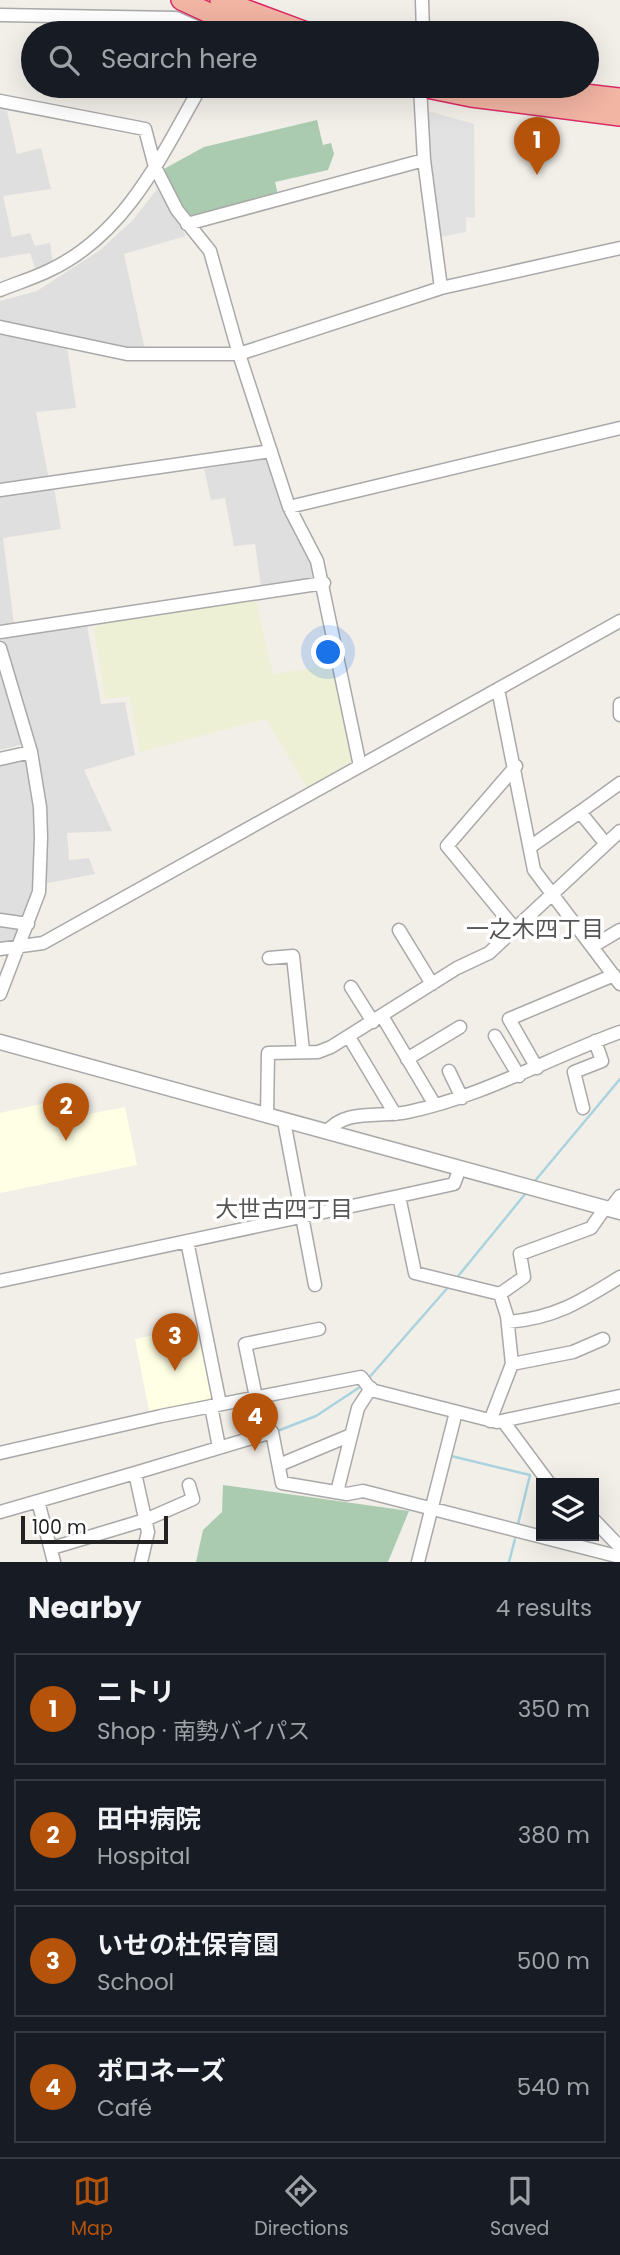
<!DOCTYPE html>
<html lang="en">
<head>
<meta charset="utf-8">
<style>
	body { margin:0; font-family:Poppins,"Noto Sans JP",sans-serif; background:#242831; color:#f1f3f6 }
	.controls { position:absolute; right:21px; bottom:21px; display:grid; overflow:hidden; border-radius:0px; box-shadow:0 7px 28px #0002 }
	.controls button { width:63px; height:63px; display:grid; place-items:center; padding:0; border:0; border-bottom:2px solid #363941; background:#171b24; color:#f1f3f6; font:35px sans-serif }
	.scale { position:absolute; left:21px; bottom:18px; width:147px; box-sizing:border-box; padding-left:7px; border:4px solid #222; border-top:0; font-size:19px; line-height:24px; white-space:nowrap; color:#222; -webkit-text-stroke:5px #fff; paint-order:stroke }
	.you { position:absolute; left:329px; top:653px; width:24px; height:24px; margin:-18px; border:5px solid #fff; border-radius:50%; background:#1a73e8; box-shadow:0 0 0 10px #1a73e833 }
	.badge { display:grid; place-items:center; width:46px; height:46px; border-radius:50%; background:#b45309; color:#fff; font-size:23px; font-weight:700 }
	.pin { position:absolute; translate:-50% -58px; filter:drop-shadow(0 2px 4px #0008) }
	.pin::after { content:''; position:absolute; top:37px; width:24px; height:21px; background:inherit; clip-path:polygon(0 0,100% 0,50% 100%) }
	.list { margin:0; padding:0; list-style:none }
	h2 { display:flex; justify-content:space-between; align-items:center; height:91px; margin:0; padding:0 28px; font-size:30px }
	h2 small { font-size:23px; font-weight:400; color:#9ea1a6 }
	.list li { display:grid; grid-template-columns:46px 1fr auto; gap:21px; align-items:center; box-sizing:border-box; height:112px; margin:0 14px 14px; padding:0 14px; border:2px solid #363941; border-radius:0px }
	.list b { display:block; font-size:26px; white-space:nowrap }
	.list p { margin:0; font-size:23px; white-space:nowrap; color:#9ea1a6 }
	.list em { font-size:23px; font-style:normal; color:#9ea1a6 }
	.icon { flex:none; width:38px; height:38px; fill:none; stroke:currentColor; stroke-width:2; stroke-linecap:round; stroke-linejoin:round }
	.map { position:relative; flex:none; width:620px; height:1562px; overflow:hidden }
	.search { position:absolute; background:#171b24; box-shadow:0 7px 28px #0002; left:21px; right:21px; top:21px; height:77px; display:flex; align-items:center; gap:18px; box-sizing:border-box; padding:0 24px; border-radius:38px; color:#9ea1a6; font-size:26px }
	.sheet { height:595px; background:#171b24 }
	nav { display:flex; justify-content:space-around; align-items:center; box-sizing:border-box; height:98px; border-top:2px solid #363941; background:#171b24; font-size:19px; color:#9ea1a6 }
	nav a { display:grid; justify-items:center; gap:4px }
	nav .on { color:#b45309 }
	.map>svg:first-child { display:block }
</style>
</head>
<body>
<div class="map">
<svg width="620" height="1562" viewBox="0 0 620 1562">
	<rect width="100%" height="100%" fill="#f2efe9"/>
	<path fill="#e0dfdf" d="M 0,109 L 7,111 L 17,154 L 41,148 L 51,189 L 3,196 L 12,237 L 30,233 L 35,246 L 50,243 L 53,263 L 36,270 L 30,253 L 0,258 Z
		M 157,189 L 186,236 L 124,254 L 145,350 L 128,349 L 0,321 L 0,301 L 37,291 L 99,251 L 133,220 Z
		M 0,333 L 67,345 L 76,408 L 36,412 L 49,480 L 0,486 Z
		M 268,458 L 284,513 L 313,564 L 315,578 L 261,587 L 255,544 L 234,546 L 225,498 L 211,500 L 204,469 Z
		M 54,488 L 61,529 L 3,538 L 14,624 L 0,626 L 0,496 Z
		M 87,625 L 101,704 L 125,702 L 135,755 L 84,770 L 112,831 L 67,833 L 69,860 L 89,858 L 95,874 L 43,884 L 38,759 L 3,639 Z
		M 0,674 L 24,744 L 0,750 Z
		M 26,756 L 37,808 L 36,883 L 24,920 L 0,917 L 0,762 Z
		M 0,923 L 20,926 L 15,941 L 0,946 Z"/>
	<path fill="#ffffe5" d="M 81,1095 L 84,1115 L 125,1107 L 137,1165 L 0,1193 L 0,1113 Z
		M 200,1326 L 216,1402 L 150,1416 L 135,1339 Z"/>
	<path fill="#eef0d5" d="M 255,596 L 273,674 L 334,665 L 354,760 L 307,788 L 266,719 L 140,752 L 129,696 L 105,699 L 94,629 L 99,622 Z"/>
	<path fill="#aacbaf" d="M 317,120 L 323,145 L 331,143 L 334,154 L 328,170 L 275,182 L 278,195 L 192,220 L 186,216 L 162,170 L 204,147 Z
		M 223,1485 L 409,1511 L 388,1562 L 196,1562 L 203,1530 L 222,1512 Z"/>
	<path fill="#e2e2e2" d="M 428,111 L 474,124 L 475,218 L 466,217 L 466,232 L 440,237 L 427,159 Z"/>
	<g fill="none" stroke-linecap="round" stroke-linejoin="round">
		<path stroke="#aad3df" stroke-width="2.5" d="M 534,1182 L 620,1079
			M 455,1280 L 526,1193
			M 367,1380 L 450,1285
			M 280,1430 L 316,1416 L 363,1385
			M 451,1456 L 530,1475 L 518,1524
			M 509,1562 L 515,1539"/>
		<g stroke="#a9a9a9" stroke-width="15">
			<path id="minor" d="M 422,0 L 423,33
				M 0,15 L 176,18 L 210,33
				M 420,87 L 424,160 L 441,288
				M 0,101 L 145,129 L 155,167 L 177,210 L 210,251 L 239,354 L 289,507 L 317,561 L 360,766
				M 187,224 L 424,160
				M 0,290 C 17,283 34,278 50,270 C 126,234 162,155 201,86
				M 0,327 L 127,354 L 239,354 L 441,288 L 620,248
				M 0,490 L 271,451
				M 289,507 L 620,428
				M 0,632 L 324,583
				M 0,648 L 31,752 L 40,807 L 41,838 L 39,892 L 0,994
				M 498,689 L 534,870 L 620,984
				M 620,704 L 620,715
				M 0,759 L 31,752
				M 605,843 L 580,812 L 620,783
				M 530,847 L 580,812
				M 0,920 L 28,924
				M 399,930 L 432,984
				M 516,930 L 447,846 L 516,766
				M 593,946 L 620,930
				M 0,949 L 43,943 L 620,621
				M 269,958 L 293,956 L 303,1051
				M 351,987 L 373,1022
				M 382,1016 L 435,1105
				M 495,1036 L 519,1076
				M 349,1037 L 395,1114
				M 407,1059 L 460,1027
				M 537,1068 L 509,1019 L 614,975
				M 449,1071 L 462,1098
				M 583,1108 L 574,1072 L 602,1061 L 595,1041
				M 267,1116 L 268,1053 L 318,1052 L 331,1047 L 457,968 L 489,953 L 620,831
				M 284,1121 L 315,1285
				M 327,1132 C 345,1108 381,1118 408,1112 C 484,1096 548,1058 620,1032
				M 399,1196 L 454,1184 L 460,1168
				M 610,1209 L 620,1196
				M 187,1241 L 220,1404
				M 0,1281 L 399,1196 L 415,1273 L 500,1294
				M 500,1294 L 524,1277 L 520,1254 L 591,1228 L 605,1208
				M 508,1322 C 555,1318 580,1302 620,1277
				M 512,1364 L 573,1352 L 603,1339
				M 256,1397 L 245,1344 L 319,1329
				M 211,1406 L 219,1447
				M 490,1421 L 512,1364 L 507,1316 L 500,1294
				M 503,1421 L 549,1483
				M 0,1453 L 161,1416 L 361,1377 L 371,1390 L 497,1422 L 620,1396
				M 279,1465 L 351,1435
				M 135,1473 L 272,1432 L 282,1483 L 347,1494 L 363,1491 L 620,1557
				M 337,1492 L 358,1408 L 371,1388
				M 38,1501 L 54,1562
				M 0,1512 L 135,1473 L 148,1532 L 141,1562
				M 594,1520 L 620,1547
				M 52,1548 L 145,1520 L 193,1499 L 189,1485
				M 418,1562 L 456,1412"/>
		</g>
		<g stroke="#a9a9a9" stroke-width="17">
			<path id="tertiary" d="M 0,1042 L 620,1212"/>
		</g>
		<g stroke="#dc2a67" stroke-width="22">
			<path id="trunk" d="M 181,0 L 253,33
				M 220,0 L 309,33
				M 417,86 L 471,97 L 620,116
				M 516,86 L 620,98"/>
		</g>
		<use href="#minor" stroke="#fff" stroke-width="12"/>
		<use href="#tertiary" stroke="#fff" stroke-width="14"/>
		<use href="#trunk" stroke="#f2b4a3" stroke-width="19"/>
	</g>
	<g text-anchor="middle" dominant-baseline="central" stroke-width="7" stroke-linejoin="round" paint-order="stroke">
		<g font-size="23" fill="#555" stroke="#fff">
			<text x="535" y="929">一之木四丁目</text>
			<text x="284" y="1209">大世古四丁目</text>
		</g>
	</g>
</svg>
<div class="controls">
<button><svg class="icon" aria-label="layers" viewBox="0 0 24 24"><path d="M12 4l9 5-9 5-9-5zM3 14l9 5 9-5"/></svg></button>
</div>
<div class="scale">100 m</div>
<div class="you"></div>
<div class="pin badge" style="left:537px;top:175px">1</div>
<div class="pin badge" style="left:66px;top:1141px">2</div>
<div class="pin badge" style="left:175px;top:1371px">3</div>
<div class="pin badge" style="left:255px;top:1451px">4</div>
<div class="search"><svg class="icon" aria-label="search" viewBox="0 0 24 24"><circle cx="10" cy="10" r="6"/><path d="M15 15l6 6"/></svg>Search here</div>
</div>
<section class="sheet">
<h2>Nearby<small>4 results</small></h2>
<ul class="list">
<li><span class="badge">1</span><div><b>ニトリ</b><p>Shop · 南勢バイパス</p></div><em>350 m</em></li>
<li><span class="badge">2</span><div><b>田中病院</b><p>Hospital</p></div><em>380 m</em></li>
<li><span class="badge">3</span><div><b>いせの杜保育園</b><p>School</p></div><em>500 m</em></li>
<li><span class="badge">4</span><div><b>ポロネーズ</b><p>Café</p></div><em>540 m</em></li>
</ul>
</section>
<nav>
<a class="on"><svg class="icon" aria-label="map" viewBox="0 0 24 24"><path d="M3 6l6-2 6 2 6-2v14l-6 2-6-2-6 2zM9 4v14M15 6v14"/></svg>Map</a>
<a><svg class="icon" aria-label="directions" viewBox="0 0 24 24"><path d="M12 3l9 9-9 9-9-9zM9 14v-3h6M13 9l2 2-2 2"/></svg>Directions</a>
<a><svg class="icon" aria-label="saved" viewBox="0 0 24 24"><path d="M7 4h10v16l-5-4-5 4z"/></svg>Saved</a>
</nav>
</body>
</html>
